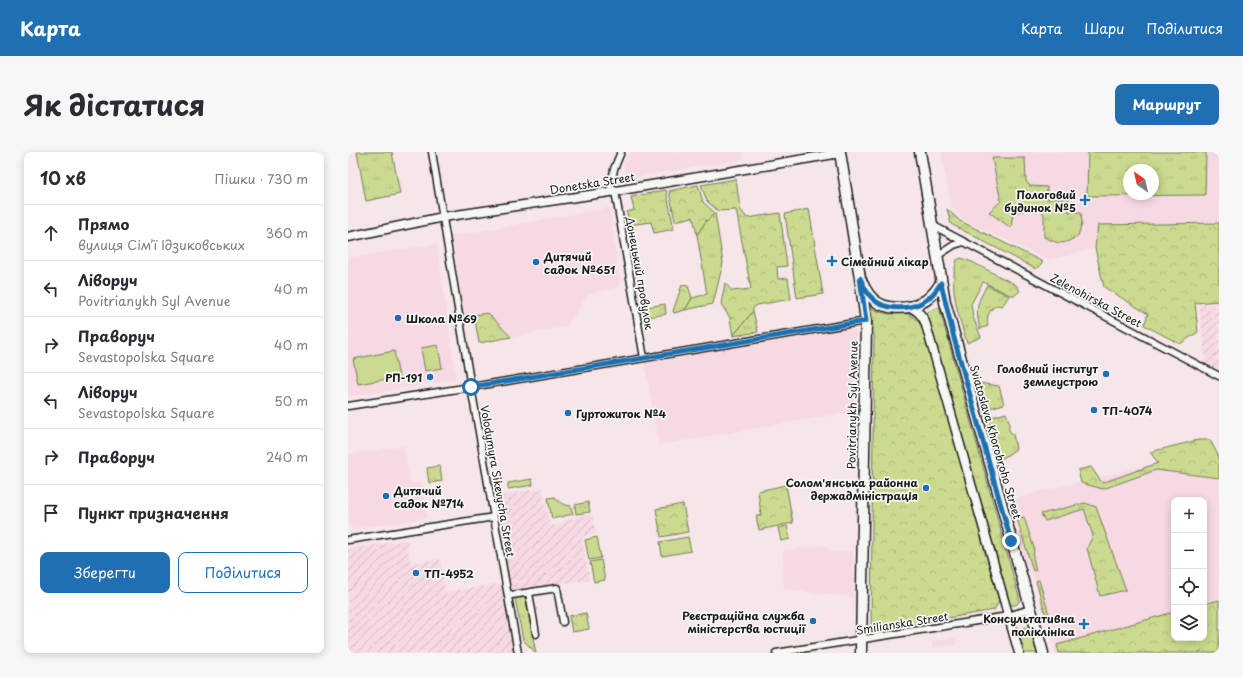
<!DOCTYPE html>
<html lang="uk">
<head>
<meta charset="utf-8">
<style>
	body { margin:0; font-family:"Playpen Sans",sans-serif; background:#f7f7f7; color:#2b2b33 }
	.controls { position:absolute; right:12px; bottom:12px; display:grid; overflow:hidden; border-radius:8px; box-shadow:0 2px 10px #0003 }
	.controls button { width:36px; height:36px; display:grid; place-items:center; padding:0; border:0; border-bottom:1px solid #e1e1e2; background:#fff; color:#2b2b33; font:20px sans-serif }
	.compass { position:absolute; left:775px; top:12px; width:36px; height:36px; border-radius:50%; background:#fff; box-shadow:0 2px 10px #0003; rotate:326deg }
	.stop { position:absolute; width:12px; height:12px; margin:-9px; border:3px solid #1f6fb2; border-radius:50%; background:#fff }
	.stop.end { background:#1f6fb2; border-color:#fff; box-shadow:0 1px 4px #0008 }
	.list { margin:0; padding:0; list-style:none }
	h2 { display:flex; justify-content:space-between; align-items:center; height:52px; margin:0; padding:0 16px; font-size:17px }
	h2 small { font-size:13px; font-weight:400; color:#7c7c81 }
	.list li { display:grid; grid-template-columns:26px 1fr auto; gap:12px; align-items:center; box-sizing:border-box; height:56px; padding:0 16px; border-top:1px solid #e1e1e2 }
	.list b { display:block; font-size:15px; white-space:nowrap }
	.list p { margin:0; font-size:13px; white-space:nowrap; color:#7c7c81 }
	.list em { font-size:13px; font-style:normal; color:#7c7c81 }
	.actions { display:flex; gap:8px; padding:12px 16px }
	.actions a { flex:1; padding:9px 0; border:1px solid #1f6fb2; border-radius:8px; text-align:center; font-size:14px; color:#1f6fb2 }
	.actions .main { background:#1f6fb2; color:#fff }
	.icon { flex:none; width:22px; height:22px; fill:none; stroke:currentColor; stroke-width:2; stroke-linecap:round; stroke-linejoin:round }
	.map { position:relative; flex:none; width:871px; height:501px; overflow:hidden; border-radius:8px }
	header { display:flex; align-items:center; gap:24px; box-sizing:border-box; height:56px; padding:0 20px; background:#1f6fb2; color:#fff }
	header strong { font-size:19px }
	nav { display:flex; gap:22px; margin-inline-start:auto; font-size:14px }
	.intro { display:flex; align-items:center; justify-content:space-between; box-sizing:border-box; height:96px; padding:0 24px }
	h1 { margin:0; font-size:28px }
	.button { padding:10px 18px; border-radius:8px; background:#1f6fb2; color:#fff; font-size:14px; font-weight:700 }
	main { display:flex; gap:24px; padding:0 24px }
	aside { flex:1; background:#fff; border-radius:8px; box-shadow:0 2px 10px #0003 }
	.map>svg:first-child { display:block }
</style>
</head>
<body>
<header>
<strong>Карта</strong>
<nav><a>Карта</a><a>Шари</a><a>Поділитися</a></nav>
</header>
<div class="intro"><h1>Як дістатися</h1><a class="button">Маршрут</a></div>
<main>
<aside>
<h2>10 хв<small>Пішки · 730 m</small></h2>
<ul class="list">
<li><svg class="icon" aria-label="ahead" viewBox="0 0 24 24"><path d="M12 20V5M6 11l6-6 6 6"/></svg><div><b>Прямо</b><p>вулиця Сімʼї Ідзиковських</p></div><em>360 m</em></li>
<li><svg class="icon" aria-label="left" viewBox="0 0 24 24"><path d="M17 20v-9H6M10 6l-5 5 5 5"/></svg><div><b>Ліворуч</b><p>Povitrianykh Syl Avenue</p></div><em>40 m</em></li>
<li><svg class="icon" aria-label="right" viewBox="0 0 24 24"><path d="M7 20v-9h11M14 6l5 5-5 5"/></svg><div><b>Праворуч</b><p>Sevastopolska Square</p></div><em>40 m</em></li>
<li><svg class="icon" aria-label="left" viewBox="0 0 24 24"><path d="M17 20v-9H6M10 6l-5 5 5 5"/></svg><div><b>Ліворуч</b><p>Sevastopolska Square</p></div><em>50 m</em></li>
<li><svg class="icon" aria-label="right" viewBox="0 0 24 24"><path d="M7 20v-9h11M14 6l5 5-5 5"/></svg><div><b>Праворуч</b></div><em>240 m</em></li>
<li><svg class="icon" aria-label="arrive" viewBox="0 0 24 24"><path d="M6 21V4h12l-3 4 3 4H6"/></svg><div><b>Пункт призначення</b></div></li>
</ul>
<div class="actions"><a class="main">Зберегти</a><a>Поділитися</a></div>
</aside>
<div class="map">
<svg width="871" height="501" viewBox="0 0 871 501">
	<defs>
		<pattern id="industrial-furrows" width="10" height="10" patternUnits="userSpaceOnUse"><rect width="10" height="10" fill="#f6d9e3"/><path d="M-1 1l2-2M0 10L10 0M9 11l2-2" fill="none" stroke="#d2bac2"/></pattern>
		<pattern id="grass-tufts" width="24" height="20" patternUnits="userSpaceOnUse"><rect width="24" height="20" fill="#cadb8f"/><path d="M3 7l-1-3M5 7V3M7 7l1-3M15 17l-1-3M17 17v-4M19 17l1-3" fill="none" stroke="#adbb7b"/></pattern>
		<pattern id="forest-crowns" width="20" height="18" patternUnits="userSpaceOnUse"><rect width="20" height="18" fill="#cadb8f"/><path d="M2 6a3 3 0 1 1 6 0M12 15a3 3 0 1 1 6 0" fill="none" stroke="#adbb7b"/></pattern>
	</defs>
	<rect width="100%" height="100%" fill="#f6e5e9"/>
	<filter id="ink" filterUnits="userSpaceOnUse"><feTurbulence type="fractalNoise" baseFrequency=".025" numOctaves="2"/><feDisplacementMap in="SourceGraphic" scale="8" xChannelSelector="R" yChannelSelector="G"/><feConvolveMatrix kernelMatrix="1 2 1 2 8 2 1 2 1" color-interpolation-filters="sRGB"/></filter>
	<g filter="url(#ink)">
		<path fill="#f6d9e3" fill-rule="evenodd" d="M 283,0 L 394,0 L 395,7 L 278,26 L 276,16 L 277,10 Z
			M 593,0 L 871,0 L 871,71 L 750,73 L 747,96 L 701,108 L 615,68 L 604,54 ZM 781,18 L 805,18 L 805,42 L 781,42 Z
			M 261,56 L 272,135 L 240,142 L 219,174 L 163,185 L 140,161 L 116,165 L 104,84 Z
			M 89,92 L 108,227 L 0,245 L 0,106 Z
			M 505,175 L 508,176 L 509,179 L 507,259 L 311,293 L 296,208 L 417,190 Z
			M 56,294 L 62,331 L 74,330 L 79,366 L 3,377 L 0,356 L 0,303 Z
			M 857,298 L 871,314 L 871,501 L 708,501 L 663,348 L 690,340 L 754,325 ZM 826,348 L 856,348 L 856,486 L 826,486 Z
			M 672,379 L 683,419 L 680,420 L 669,380 Z
			M 477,394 L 484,400 L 505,399 L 505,445 L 436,437 L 435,399 Z
			M 607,486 L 608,493 L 585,496 L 584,489 Z"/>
		<path fill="url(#industrial-furrows)" d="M 871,151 L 871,219 L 858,212 L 851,153 Z
			M 195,336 L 202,374 L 216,372 L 216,368 L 244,362 L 248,381 L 234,385 L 241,429 L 227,429 L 160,442 L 170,501 L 0,501 L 0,397 L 59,388 L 62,411 L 92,407 L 97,440 L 152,432 L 159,441 L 143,345 Z"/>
		<path fill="url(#grass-tufts)" stroke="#737c56" fill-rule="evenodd" d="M 9,0 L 44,0 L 52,42 L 18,49 Z
			M 740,0 L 858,0 L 857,43 L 739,44 ZM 781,18 L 805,18 L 805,42 L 781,42 Z
			M 644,6 L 677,6 L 678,29 L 682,34 L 699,35 L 699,47 L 721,47 L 721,60 L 733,60 L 734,71 L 730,84 C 714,93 713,93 696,85 L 696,63 L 691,55 L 665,61 L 663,76 L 641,60 L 653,49 Z
			M 599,57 L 612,69 L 695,110 L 688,117 L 603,72 Z
			M 367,61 L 375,111 L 365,152 L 337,158 L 344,146 L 359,142 L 349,83 L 357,70 Z
			M 613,106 L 624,110 L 668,133 L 672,139 L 667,143 L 662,143 L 635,130 L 623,152 L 625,165 L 633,185 L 619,191 C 611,164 600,136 609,108 Z
			M 639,133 L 661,144 L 654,154 L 649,153 C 641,158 638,164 640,174 L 632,177 C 627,156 629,151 639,133 Z
			M 591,155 L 671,445 L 671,450 L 668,453 L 662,453 L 659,449 L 579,160 Z
			M 405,159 L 410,180 L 385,184 Z
			M 631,231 L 651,234 L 656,252 L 639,257 Z
			M 658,261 L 662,272 L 660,275 L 662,280 L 665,282 L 668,297 L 652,308 L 640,266 Z
			M 676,365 L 686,396 L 685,406 L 688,418 L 685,419 L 669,367 Z
			M 691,428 L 702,466 L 699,467 L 688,429 Z
			M 177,444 L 188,501 L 175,488 L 167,446 Z
			M 682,474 L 690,501 L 675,501 L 669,478 Z"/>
		<path fill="url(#forest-crowns)" stroke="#737c56" d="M 388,27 L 392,57 L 399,66 L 432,61 L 439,114 L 429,115 L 430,127 L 440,126 L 443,147 L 409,153 L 405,156 L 405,159 L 385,184 L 382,166 L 373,152 L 377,131 L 384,139 L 403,137 L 388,58 L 370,59 L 359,49 L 353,33 Z
			M 350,33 L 355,50 L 367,61 L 357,70 L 349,83 L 345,65 L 327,69 L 321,39 Z
			M 318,38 L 326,77 L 306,81 L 303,70 L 281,73 L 279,60 L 286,58 L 283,45 Z
			M 461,57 L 475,142 L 449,146 L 437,62 Z
			M 871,71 L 871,149 L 847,151 L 850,180 L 832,192 L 796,173 L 800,162 L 756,135 L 747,96 L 750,73 Z
			M 334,133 L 340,134 L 344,146 L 337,158 L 326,161 L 325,159 Z
			M 317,152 L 318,162 L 295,166 L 293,156 Z
			M 523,156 C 529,159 535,161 541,162 C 546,162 550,161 554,161 C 564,162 569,168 575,175 L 651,449 L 646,458 L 531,478 L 527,477 L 523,472 L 526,183 Z
			M 140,161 L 163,185 L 131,191 L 126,163 Z
			M 850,288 L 862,288 L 871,305 L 871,326 L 808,318 L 755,337 L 733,331 L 730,318 L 743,315 L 754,331 L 810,311 L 802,300 Z
			M 92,314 L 94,329 L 81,331 L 79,316 Z
			M 184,327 L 185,333 L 160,337 L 160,331 Z
			M 438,333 L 445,371 L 411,378 L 408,364 L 413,363 L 410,339 Z
			M 240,350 L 242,360 L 228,362 L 227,353 Z
			M 737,351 L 748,355 L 778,438 L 752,444 L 739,396 L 745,384 L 736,357 L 697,369 L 693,362 Z
			M 335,352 L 340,380 L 313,385 L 308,357 Z
			M 871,448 L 871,501 L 711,501 L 709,493 L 826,460 L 826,486 L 856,486 L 856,452 Z
			M 238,461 L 241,477 L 224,480 L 221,464 Z"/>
		<path fill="#cadb8f" stroke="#737c56" d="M 90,193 L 94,216 L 77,219 L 73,196 Z
			M 46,199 L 51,225 L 10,232 L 5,207 Z
			M 207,345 C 211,351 215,353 223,354 L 225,362 L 204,367 L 200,346 Z
			M 439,374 L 442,387 L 433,389 L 430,376 Z
			M 249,385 L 253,406 L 241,408 L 237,388 Z
			M 340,385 L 343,399 L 314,404 L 312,390 Z
			M 253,408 L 257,428 L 246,430 L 242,410 Z"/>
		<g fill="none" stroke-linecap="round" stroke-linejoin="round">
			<g stroke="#1c1c1c" stroke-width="9">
				<path id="minor" d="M 84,0 L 123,235 L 170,501
					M 267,39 L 296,206
					M 262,40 L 266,17 L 273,0
					M 584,73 L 871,224
					M 589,104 L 606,93 L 616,90
					M 0,254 L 129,234 L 518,169
					M 0,388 L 146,365
					M 160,441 L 164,443 L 209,436 L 215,470
					M 181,441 L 188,482
					M 428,501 L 660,464 L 682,457"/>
			</g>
			<g stroke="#1c1c1c" stroke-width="11">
				<path id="tertiary" d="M 0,85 L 95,65 L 262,40 L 492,1
					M 560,154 C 570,159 575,163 578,173 L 671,501"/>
			</g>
			<g stroke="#1c1c1c" stroke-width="13">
				<path id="primary" d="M 492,0 L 512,126 C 515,133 519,142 525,147 C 536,158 559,158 573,151 C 582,147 588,139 593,131
					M 572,0 L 597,150 L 695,501
					M 512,126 L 518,169 L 513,501"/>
			</g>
			<use href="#minor" stroke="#f6f6f2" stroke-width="6"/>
			<use href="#tertiary" stroke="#f6f6f2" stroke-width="8"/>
			<use href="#primary" stroke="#f6f6f2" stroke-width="10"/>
		</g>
	</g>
	<g fill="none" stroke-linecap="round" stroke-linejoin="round" filter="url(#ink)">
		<path stroke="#1f6fb2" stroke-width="5" d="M 123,235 L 518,169 L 512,126 C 515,133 519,142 525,147 C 536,158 559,158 573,151 C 582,147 588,139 593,131 L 606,186 L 663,389"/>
	</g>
	<g fill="#1f6fb2" stroke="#f6f6f2" stroke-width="1.5">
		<path d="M735 42h4v4h4v4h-4v4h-4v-4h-4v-4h4z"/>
		<path d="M482 103h4v4h4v4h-4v4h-4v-4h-4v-4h4z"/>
		<circle cx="188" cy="110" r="4"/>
		<circle cx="50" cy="166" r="4"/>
		<circle cx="758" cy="222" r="4"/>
		<circle cx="82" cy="225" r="4"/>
		<circle cx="746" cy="258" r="4"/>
		<circle cx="220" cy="261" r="4"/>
		<circle cx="578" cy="336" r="4"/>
		<circle cx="38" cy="344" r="4"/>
		<circle cx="68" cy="421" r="4"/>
		<circle cx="465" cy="469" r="4"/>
		<path d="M734 466h4v4h4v4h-4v4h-4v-4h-4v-4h4z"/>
	</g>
	<g text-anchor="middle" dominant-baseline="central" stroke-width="3.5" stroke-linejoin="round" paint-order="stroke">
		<g font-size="11" fill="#1c1c1c" stroke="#f6f6f2">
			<text transform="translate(244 31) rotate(-9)">Donetska Street</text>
			<text transform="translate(292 121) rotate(80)">Донецький провулок</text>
			<text transform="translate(748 148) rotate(28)">Zelenohirska Street</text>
			<text transform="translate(504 253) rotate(-89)">Povitrianykh Syl Avenue</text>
			<text transform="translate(648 290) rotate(74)">Sviatoslava Khorobroho Street</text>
			<text transform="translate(150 329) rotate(80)">Volodymyra Sikevycha Street</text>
			<text transform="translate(554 471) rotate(-9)">Smilianska Street</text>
		</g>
		<g font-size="11" font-weight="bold" fill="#1c1c1c" stroke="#f6f6f2" text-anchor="start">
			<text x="728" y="42" text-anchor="end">Пологовий<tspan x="728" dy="13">будинок №5</tspan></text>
			<text x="196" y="104">Дитячий<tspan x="196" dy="13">садок №651</tspan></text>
			<text x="493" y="109">Сімейний лікар</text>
			<text x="58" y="166">Школа №69</text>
			<text x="750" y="216" text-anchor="end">Головний інститут<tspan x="750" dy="13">землеустрою</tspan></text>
			<text x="74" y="225" text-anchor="end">РП-191</text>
			<text x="754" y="258">ТП-4074</text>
			<text x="228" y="261">Гуртожиток №4</text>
			<text x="570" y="330" text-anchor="end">Солом'янська районна<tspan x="570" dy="13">держадміністрація</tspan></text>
			<text x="46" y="338">Дитячий<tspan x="46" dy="13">садок №714</tspan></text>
			<text x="76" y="421">ТП-4952</text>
			<text x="457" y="463" text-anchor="end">Реєстраційна служба<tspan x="457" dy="13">міністерства юстиції</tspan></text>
			<text x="727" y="466" text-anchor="end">Консультативна<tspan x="727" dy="13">поліклініка</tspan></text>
		</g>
	</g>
</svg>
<div class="controls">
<button>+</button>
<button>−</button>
<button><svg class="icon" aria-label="locate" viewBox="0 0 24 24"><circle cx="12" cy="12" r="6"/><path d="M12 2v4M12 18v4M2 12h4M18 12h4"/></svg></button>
<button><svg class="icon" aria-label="layers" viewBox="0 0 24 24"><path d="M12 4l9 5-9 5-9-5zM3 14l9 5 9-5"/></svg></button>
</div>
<svg class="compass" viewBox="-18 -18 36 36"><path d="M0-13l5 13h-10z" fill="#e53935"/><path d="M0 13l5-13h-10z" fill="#7c7c81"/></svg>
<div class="stop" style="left:123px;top:235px"></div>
<div class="stop end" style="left:663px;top:389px"></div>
</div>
</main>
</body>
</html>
